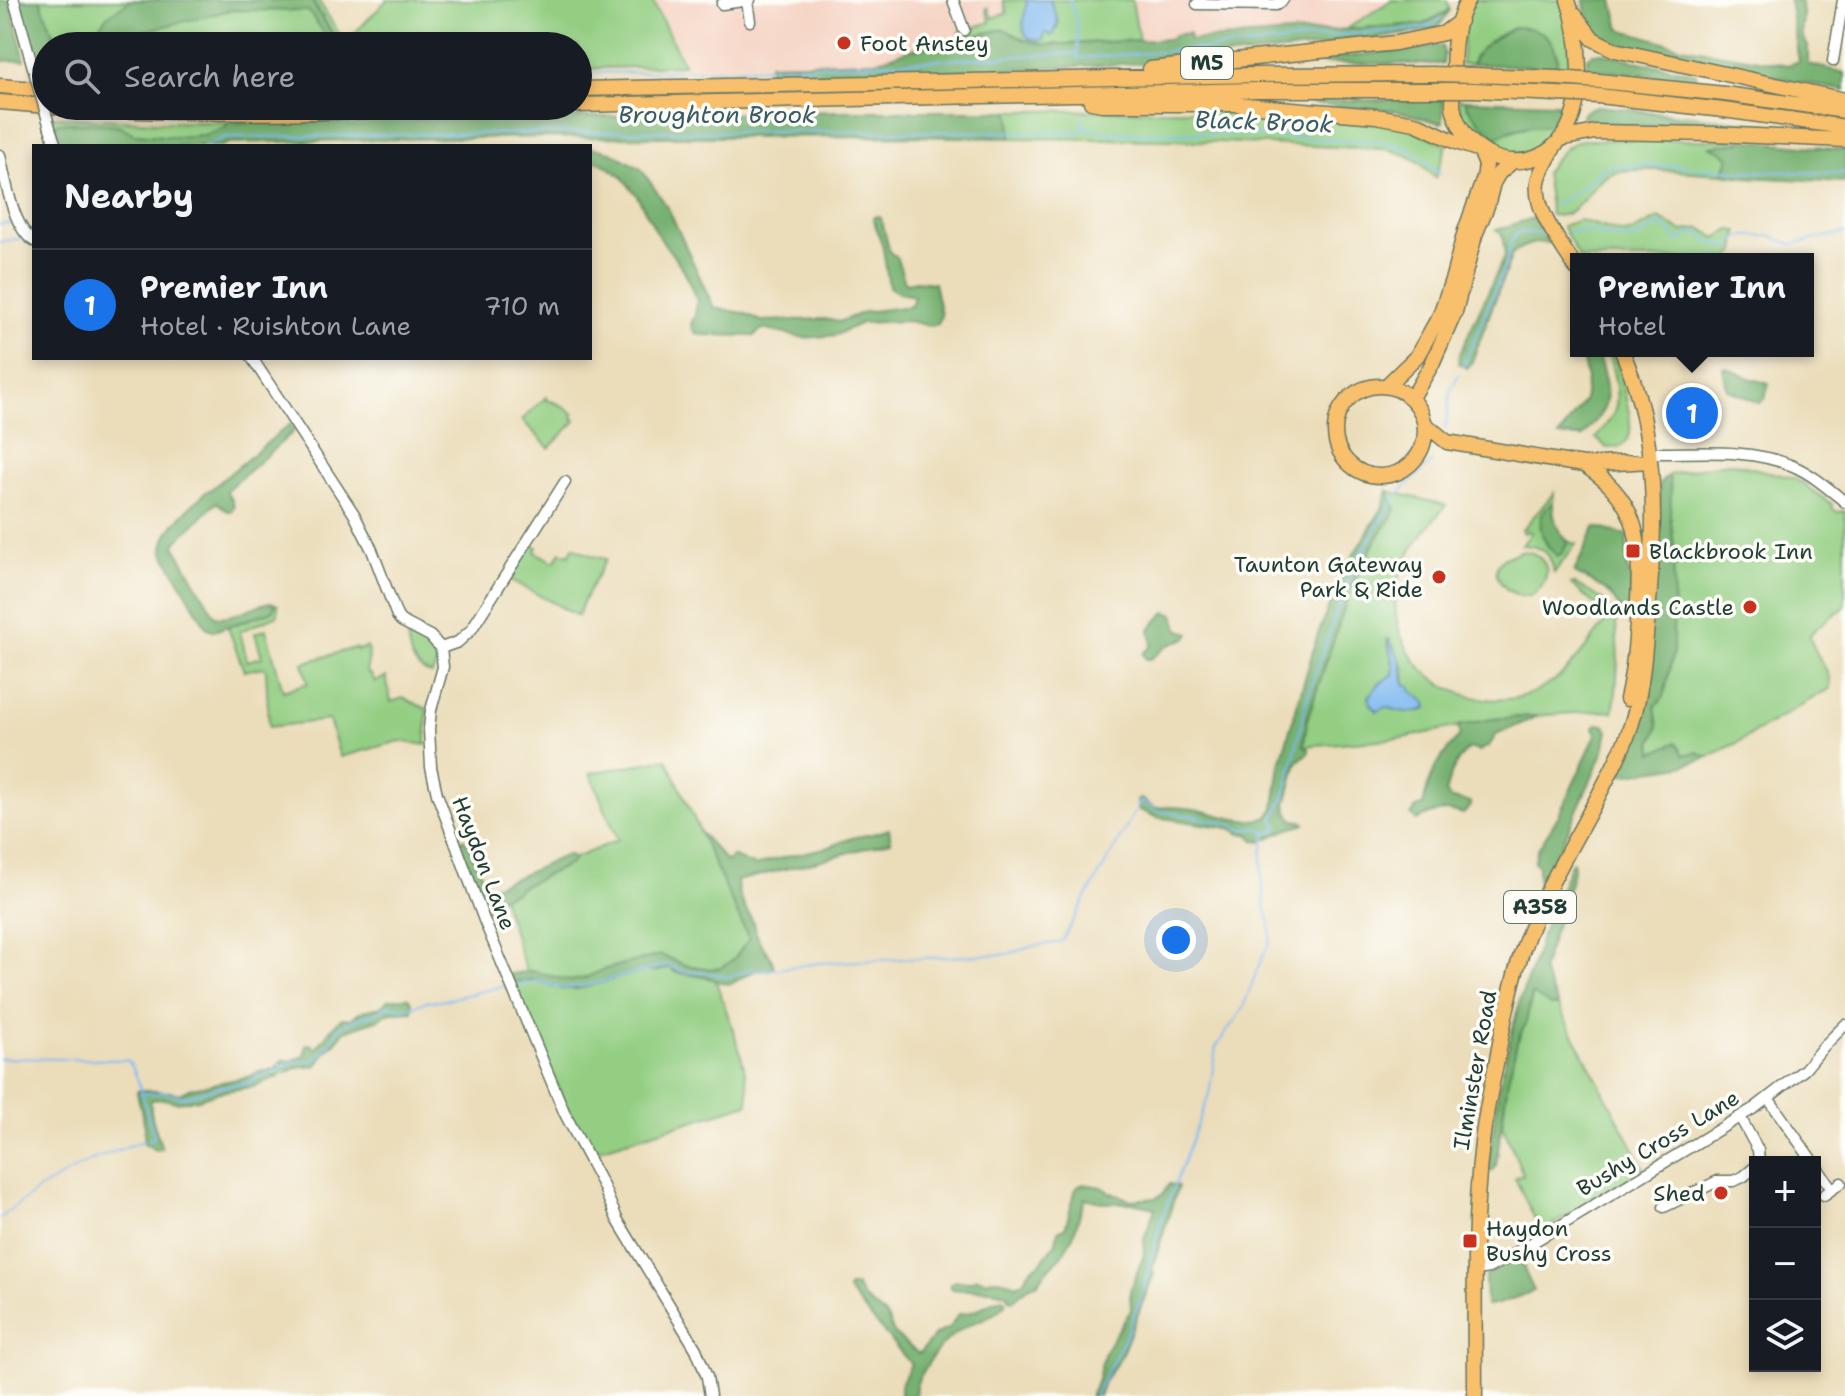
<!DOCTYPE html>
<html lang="en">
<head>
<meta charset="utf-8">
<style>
	body { margin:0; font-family:"Shantell Sans",sans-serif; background:#242831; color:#f1f3f6 }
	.controls { position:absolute; right:24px; bottom:24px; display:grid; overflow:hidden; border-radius:0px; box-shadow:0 4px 12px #0003 }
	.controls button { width:72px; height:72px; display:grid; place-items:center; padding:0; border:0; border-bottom:2px solid #363941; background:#171b24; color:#f1f3f6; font:40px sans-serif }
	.you { position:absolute; left:1176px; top:940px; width:28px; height:28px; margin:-20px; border:6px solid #fff; border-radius:50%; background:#1a73e8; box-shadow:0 0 0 12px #1a73e833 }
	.badge { display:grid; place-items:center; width:52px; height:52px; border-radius:50%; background:#1a73e8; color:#fff; font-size:26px; font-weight:700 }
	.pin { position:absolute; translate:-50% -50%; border:4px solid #fff; box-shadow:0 2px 8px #0006 }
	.popup { position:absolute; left:1570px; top:253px; width:244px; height:104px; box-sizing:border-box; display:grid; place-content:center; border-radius:0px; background:#171b24; filter:drop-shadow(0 2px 6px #0005); font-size:26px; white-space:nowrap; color:#9ea1a6 }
	.popup b { font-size:30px; color:#f1f3f6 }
	.popup::after { content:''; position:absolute; left:50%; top:100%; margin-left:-16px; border:16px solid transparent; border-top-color:#171b24 }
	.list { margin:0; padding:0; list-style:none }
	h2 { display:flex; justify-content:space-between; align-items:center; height:104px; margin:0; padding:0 32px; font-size:34px }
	h2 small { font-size:26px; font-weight:400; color:#9ea1a6 }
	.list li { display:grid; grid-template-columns:52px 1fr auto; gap:24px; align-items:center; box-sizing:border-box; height:112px; padding:0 32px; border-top:2px solid #363941 }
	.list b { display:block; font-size:30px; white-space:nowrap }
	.list p { margin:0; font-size:26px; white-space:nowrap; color:#9ea1a6 }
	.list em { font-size:26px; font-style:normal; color:#9ea1a6 }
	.icon { flex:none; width:44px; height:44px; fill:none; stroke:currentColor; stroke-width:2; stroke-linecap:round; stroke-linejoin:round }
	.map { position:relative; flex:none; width:1845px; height:1396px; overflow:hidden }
	.search { position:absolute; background:#171b24; box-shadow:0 4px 12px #0003; left:32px; top:32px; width:560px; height:88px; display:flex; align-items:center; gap:20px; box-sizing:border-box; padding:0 28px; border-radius:44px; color:#9ea1a6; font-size:30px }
	.panel { position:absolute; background:#171b24; box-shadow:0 4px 12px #0003; left:32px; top:144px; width:560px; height:216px; border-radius:0px }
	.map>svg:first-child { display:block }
</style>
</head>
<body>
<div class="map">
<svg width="1845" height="1396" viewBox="0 0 1845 1396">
	<rect width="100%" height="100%" fill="#fdfcf7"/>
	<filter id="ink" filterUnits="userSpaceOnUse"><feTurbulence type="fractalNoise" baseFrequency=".0125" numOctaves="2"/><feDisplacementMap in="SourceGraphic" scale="16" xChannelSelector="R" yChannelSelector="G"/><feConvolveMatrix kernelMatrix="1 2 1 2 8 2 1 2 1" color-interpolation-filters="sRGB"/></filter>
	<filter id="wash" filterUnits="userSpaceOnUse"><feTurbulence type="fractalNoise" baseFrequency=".006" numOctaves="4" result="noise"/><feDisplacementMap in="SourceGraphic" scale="32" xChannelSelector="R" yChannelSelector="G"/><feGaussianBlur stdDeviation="1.8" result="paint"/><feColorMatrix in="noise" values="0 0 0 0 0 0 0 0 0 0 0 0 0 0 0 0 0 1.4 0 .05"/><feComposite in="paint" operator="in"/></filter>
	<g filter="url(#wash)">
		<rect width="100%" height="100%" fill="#ebddba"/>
		<path fill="#f5d3c2" d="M 655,0 L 1392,0 L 1346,29 L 1265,34 L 1213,39 L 1189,40 L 1174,35 L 1171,39 L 1100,42 L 987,33 L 912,49 L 876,61 L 688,67 Z"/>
		<path fill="#93ce82" stroke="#59865b" stroke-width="2" fill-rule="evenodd" d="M 40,0 L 310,0 L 339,46 L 58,46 Z
			M 312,0 L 318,0 L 345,43 L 387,0 L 652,0 L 684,65 L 578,69 L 578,46 L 341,46 Z
			M 1003,0 L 1027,0 L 1027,4 L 1044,33 L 1057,28 L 1058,21 L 1050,0 L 1132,0 L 1139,40 L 1046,45 L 1025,40 L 1004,29 L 962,38 L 960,32 L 990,22 L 986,9 L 988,8 L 992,18 L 1007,13 Z
			M 1392,0 L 1447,0 L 1450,10 L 1424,24 L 1346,29 Z
			M 1474,0 L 1560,0 L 1566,17 L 1572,68 L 1557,67 L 1557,55 L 1554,47 L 1475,54 L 1472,64 L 1461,64 C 1463,43 1463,19 1474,0 Z
			M 1459,99 L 1465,100 L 1468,108 L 1502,134 L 1533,125 L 1550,126 L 1560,108 L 1555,103 L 1568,104 C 1558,175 1463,167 1459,99 Z
			M 1627,109 L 1738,121 L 1810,133 L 1715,129 Z
			M 1200,110 L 1259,110 L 1381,121 L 1406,126 L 1447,145 L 1435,178 C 1417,159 1411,155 1385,149 L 1172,140 L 1011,138 L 1010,111 Z
			M 53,117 L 158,122 L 227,122 L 226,127 L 204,135 L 177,137 L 134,134 L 118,125 L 58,123 L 55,126 Z
			M 1582,140 L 1741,140 L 1740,143 L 1711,146 L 1721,151 L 1729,158 L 1723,174 C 1698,173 1631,165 1610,174 C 1591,183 1583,209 1563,215 C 1559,216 1555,215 1551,215 L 1545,173 C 1555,160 1564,144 1582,140 Z
			M 1659,218 L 1682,231 L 1701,228 L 1716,238 L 1731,230 L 1738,231 L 1735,252 L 1729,258 L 1714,259 L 1580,259 L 1562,226 L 1579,220 L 1623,233 L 1634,231 Z
			M 1608,351 L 1614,351 C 1618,369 1635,422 1629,437 C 1628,441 1624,444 1621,447 L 1607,448 L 1596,438 C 1602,429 1611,421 1615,410 C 1620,393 1612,368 1608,351 Z
			M 546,397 L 547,400 C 558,403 565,406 574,414 L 572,417 L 576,421 L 549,448 L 522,420 Z
			M 1732,463 L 1794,478 L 1833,505 L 1832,508 L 1837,512 L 1845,511 L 1845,607 L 1817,627 L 1810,635 C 1812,654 1833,671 1830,688 L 1735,744 L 1708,757 L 1697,752 L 1687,755 L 1654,754 L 1652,742 L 1658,727 L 1655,706 L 1661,701 L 1674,546 L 1670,514 L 1671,492 L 1669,476 L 1670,474 C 1691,471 1711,464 1732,463 Z
			M 1388,491 L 1446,505 C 1425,531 1403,553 1397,587 C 1382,670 1478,728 1548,685 C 1571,671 1592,639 1609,617 L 1571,584 L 1574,583 L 1601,599 L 1608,606 L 1616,621 L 1618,661 L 1616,692 L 1613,712 L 1601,711 L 1493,719 L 1403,738 L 1304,746 L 1307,719 L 1352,585 L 1374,543 L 1396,510 ZM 1387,639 L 1389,639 L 1404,668 L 1405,684 L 1425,710 C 1403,715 1388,709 1369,697 L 1378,684 L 1393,675 L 1394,668 Z
			M 1554,493 L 1553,503 C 1536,513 1541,533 1548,548 L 1561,554 L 1569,542 L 1576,544 L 1554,573 C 1551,552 1542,546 1522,545 L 1531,533 L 1527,530 L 1524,534 L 1521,531 Z
			M 529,542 L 537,547 L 535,552 L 554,562 L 561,552 L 569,555 L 573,547 L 593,556 L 606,559 L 583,602 L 578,616 L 507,578 Z
			M 1521,551 C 1551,552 1555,582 1530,596 C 1529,596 1520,596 1518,595 C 1503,590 1488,572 1502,560 C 1506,556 1515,554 1521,551 Z
			M 271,602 L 278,605 L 278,615 L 240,631 L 247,661 L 262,657 L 255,633 L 266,629 L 283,691 L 308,683 L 303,663 L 351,649 L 355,648 L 357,650 L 367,647 L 369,657 L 366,671 L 372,676 L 375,682 L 386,677 L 391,702 L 403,698 L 427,709 L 426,745 L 400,741 L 340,757 L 329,720 L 269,727 L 266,671 L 263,667 L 244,671 L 228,627 L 273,611 L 275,605 Z
			M 409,629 C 432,637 445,650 432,674 C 411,669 408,651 407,632 Z
			M 667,759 L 749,939 L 734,959 L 721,968 L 709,969 L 685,965 L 661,956 L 606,969 L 585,978 L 570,981 L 532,971 L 526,971 L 502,897 L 516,892 L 521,887 L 570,864 L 572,859 L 618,840 L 590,773 Z
			M 669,967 L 675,972 L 715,979 C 726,1010 751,1073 748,1104 L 590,1152 L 578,1133 L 512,982 L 533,980 L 563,989 L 578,989 L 644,971 L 658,971 Z
			M 1533,993 L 1551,1006 L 1558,1006 L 1644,1168 L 1541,1232 L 1515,1178 L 1523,1174 L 1502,1124 L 1508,1079 L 1517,1042 L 1526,1022 Z"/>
		<path fill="#76b170" stroke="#4a7752" stroke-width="2" d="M 0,0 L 9,0 L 25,60 L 0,61 Z
			M 18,0 L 40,0 L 58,46 L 46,46 L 46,63 L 36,59 Z
			M 131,0 L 311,0 L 339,46 L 334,46 L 308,11 L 231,10 L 115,38 L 112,46 L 87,46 L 86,44 L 107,16 Z
			M 1584,0 L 1613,0 L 1620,29 L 1681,47 L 1788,65 L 1799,61 L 1789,0 L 1800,0 C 1801,3 1803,11 1803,14 C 1803,28 1797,33 1808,46 L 1808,64 L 1845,73 L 1845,91 L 1613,43 C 1596,33 1585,21 1584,0 Z
			M 1450,10 L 1440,25 L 1434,29 C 1215,69 991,70 769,75 L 769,64 L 876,61 L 912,49 L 1004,29 L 1025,40 L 1046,45 L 1171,39 L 1174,35 L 1189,33 L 1190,40 L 1424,24 Z
			M 1515,27 C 1543,28 1557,37 1557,67 L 1472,64 C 1478,45 1498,36 1515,27 Z
			M 1442,45 L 1444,54 L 1443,64 L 1294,63 Z
			M 1594,53 L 1603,53 L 1644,63 L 1696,73 L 1695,80 L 1590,69 L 1587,65 L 1587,58 Z
			M 1443,99 L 1443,122 L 1440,123 L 1397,111 L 1318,104 L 1304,101 Z
			M 1465,100 L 1555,103 L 1560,108 L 1561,117 L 1550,126 C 1533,125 1511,127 1497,138 C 1484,127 1471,116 1465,100 Z
			M 1598,106 L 1627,109 L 1715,124 L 1715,129 L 1658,126 L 1592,126 L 1584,122 L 1582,116 C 1585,109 1591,108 1598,106 Z
			M 843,111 L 1010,111 L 1011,138 L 904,136 L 458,138 L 228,143 L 222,146 L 60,146 L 55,126 L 58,123 L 92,123 L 118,125 L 134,134 L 177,137 L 204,135 L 226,127 L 227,122 L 642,116 Z
			M 1741,140 L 1845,150 L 1845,182 L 1744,177 L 1723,174 L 1729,158 L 1721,151 L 1709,146 L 1740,143 Z
			M 590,147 L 611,152 L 641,169 L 668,208 L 714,308 L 744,313 L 761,321 L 825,319 L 839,322 L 864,312 L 911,306 L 914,296 L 899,293 L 889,287 L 883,248 L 873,218 L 876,216 L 881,218 L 890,253 L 896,256 L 905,282 L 907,283 L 916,281 L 934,283 L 941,315 L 938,324 L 931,326 L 908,321 L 861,323 L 836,335 L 805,338 L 762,329 L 754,336 L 702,335 L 694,332 L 691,324 L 695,316 L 697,301 L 684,270 L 660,238 L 636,194 L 621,176 L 600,162 L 590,160 Z
			M 1533,218 L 1548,243 C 1536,241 1521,246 1512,254 L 1471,364 L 1467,368 L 1458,363 L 1459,355 L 1505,255 L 1502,234 L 1496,230 Z
			M 1581,351 L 1597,351 C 1601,367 1612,394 1603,410 C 1598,420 1589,428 1582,437 L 1559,436 L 1584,401 L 1587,380 Z
			M 1725,367 L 1749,378 L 1769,384 L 1765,398 L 1759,403 L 1727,389 L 1723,368 Z
			M 290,424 L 295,429 L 292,433 L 227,490 L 227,493 L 232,500 L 234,507 L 231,512 L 224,509 L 217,502 L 176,542 L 175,547 L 215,616 C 234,620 253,604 271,602 L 275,605 L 273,611 L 214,631 L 206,627 L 163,552 C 161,530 192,506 207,491 L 210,490 Z
			M 1669,476 L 1671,492 L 1670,514 L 1674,546 L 1673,653 L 1664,697 L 1655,706 L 1658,727 L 1652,742 L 1653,753 L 1675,743 L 1678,745 L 1684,755 L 1697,752 L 1708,757 L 1682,766 L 1622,775 L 1617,768 L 1633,736 L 1660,484 L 1665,478 Z
			M 1388,491 L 1396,510 L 1374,543 L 1352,585 L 1307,719 C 1307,728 1303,737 1304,746 L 1309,748 L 1309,752 L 1297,762 L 1286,804 L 1287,811 L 1294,820 L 1302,821 L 1305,824 L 1286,830 L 1260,842 L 1254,840 L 1249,834 L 1241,834 L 1230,828 L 1156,817 L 1139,810 L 1137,801 L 1141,799 L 1155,808 C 1168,807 1181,807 1193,809 C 1220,813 1239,825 1267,818 L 1274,808 L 1280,764 L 1317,637 L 1335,591 L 1349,562 L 1382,509 Z
			M 1553,503 C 1553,519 1557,531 1569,542 L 1561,554 L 1557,556 C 1542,543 1531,516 1553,503 Z
			M 1595,527 L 1627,535 L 1627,568 L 1631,577 L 1630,619 L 1626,620 C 1612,592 1604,587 1576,574 L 1574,572 Z
			M 1165,612 L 1174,614 L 1178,629 L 1190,633 L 1188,637 L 1169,645 L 1150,659 L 1146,659 L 1143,653 C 1157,644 1150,641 1150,629 Z
			M 1538,716 L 1496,735 L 1489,746 L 1479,751 L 1469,748 C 1458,758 1447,778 1446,793 L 1451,799 L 1471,802 L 1471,806 L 1463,814 C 1449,808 1429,812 1417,821 L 1411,815 L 1416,808 L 1423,806 C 1428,777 1439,757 1460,736 L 1458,726 L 1492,719 Z
			M 1597,724 L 1605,725 L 1608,731 L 1604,751 L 1550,870 L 1538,880 L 1538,865 L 1534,862 L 1538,849 L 1559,815 L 1596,735 L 1594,727 Z
			M 889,829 L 891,841 L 818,861 L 737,881 C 737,897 746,909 753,922 C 755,928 756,935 759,940 C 764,951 773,956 774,968 L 769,970 L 754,971 L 731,984 L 722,983 L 708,977 L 675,972 L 669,967 L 658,971 L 644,971 L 578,989 L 563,989 L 533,980 L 512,982 L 510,974 L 532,971 L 570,981 L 585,978 L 605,969 L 661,955 L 685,965 L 709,969 L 721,968 L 734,959 L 749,939 L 699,831 L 727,862 L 732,856 L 755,866 C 778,857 804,853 829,847 C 837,845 844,840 852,838 C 865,835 877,834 889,829 Z
			M 464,839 L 469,846 L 486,885 L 490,887 L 518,877 L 564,856 L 570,855 L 573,860 L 570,864 L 521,887 L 516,892 L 488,901 L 487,914 L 459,843 L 460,840 Z
			M 1573,862 L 1574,866 L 1570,882 L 1542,970 L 1558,1006 L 1551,1006 L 1532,994 L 1526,1022 L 1517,1042 L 1508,1079 L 1496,1165 L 1493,1171 L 1488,1172 L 1498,1090 L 1520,999 L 1531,970 L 1542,934 L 1570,865 Z
			M 408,997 L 412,1002 L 412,1011 L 391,1012 L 379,1019 L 345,1031 L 326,1052 L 316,1066 L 299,1067 L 256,1086 L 219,1092 L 199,1099 L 176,1102 L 164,1099 L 151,1100 C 149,1117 157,1132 162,1149 L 155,1150 L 144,1143 L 145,1127 L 137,1092 L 139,1090 L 171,1092 L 180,1094 L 192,1088 L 248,1077 L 259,1072 L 275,1069 L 283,1060 C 292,1062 299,1060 305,1054 L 306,1045 L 311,1044 L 314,1048 L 316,1048 C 326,1038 331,1027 342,1018 L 350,1019 L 363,1011 L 381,1007 L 388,1000 Z
			M 1082,1184 L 1102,1187 L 1112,1193 L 1131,1200 L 1155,1198 L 1163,1194 L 1169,1184 L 1178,1186 L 1152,1269 L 1154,1274 L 1120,1358 L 1104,1381 L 1099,1396 L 1090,1396 L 1097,1382 L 1105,1351 L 1131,1310 L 1130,1291 L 1145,1252 L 1144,1239 L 1155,1208 L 1133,1203 L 1106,1203 L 1085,1198 L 1073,1236 L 1060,1258 L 1046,1271 L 1038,1283 L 1028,1287 L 1014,1300 L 1008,1299 L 1007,1294 C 990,1286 971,1292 952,1289 L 950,1284 L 955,1281 L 968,1282 L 977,1278 L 986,1281 C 996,1276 1008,1281 1017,1285 L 1023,1281 L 1031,1269 L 1040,1263 L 1056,1242 L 1058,1231 L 1065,1228 L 1076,1188 Z
			M 1521,1256 L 1525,1272 L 1534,1291 L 1498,1304 L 1486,1306 L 1485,1276 Z
			M 856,1286 L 864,1299 L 886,1316 L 895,1335 L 919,1354 L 936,1334 L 949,1328 L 959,1314 C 976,1314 986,1303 1002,1298 L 1006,1303 C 996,1317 981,1318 967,1326 C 947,1337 934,1352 923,1372 C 918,1380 914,1386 916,1396 L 900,1396 L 900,1386 L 911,1364 L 848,1291 L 849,1287 Z"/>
		<path fill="#80b9f0" stroke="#507b92" stroke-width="2" d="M 1027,0 L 1050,0 L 1058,21 L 1054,34 L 1051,36 L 1047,33 L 1044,33 L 1043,40 C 1014,42 1025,18 1027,0 Z
			M 1388,638 C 1401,657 1401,663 1405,684 L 1411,686 L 1411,690 L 1426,702 L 1427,708 C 1412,716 1401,711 1385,707 L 1377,711 L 1371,705 L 1369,697 C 1375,687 1382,680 1393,675 L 1394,668 Z"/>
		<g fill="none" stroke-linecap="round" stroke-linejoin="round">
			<path stroke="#80b9f0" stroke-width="2" d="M 1070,0 L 1077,25 L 1078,58 L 1255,45 L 1338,35 L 1419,29 L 1431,25 L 1441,19
				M 578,73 L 653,72 L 920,61 L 1078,53
				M 1082,119 L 1083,124 L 1087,128 L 1111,133 L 1207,133 L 1384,142 C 1408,146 1424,157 1441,174
				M 205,146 L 226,137 L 663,131 L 712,132 L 770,131 L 1077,132 L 1087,128
				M 1555,205 L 1587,184 L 1601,170 L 1613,166 L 1677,166 L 1735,171 L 1845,173
				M 0,224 L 10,223 L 14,225
				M 1569,232 L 1589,231 L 1625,239 L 1638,237 L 1660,224 L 1673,233 L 1677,241 L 1696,231 L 1710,242 L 1728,247 L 1740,237 L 1746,236 L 1769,236 L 1791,244 L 1845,233
				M 0,242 L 22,238
				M 1463,366 L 1505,267 L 1512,240 L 1516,234 L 1523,232 L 1542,233
				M 1445,429 L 1451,389 L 1459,374
				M 515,986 L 536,981 L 564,988 L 585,986 L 667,965 L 685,972 L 717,974 L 728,977 L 749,970 L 776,969 L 820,963 L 1008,954 L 1034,946 L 1056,943 L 1062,941 C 1080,907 1100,874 1119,840 C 1127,826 1133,814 1141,801 L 1158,811 L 1193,816 L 1232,825 L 1239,829 L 1259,829 L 1267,833 L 1274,831 L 1278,826 L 1273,819 L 1285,796 L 1307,699 L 1343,593 L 1357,561 L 1384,514 L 1404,488 L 1432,462
				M 0,1058 L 127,1060 C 141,1075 145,1115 155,1136 L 152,1139 L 134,1144 L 87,1162 L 39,1189 L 0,1218
				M 141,1094 L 164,1092 L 185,1097 L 217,1087 L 251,1083 L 255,1077 C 272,1078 280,1064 296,1062 C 304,1060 311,1063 319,1057 C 330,1048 334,1029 347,1023 C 360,1017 376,1015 387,1006 L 409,1008 L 427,1001 L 440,1001 L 504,986 L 506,988
				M 1095,1396 L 1125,1338 L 1140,1302 L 1161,1220 L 1209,1095 L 1216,1047 L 1242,1010 L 1262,957 L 1269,945 L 1271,937 L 1270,924 L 1264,903 L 1262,874 L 1262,852 L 1266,834"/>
		</g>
	</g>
	<g filter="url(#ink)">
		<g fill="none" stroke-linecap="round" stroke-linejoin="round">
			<g stroke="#667563" stroke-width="13">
				<path id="minor" d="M 14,0 L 32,64
					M 953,0 L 964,30
					M 747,1 L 750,21
					M 722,4 L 750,0
					M 1197,4 L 1276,5 L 1283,0
					M 1833,61 L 1843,0
					M 50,128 L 56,146
					M 0,155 C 5,178 13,229 34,241
					M 252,358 L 354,514 L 372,550 L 397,616 L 401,621 L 430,636 L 441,648 L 443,667 L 431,710 L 429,729 L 431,767 L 437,794 L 484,920 L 565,1114 L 603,1186 L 617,1219 L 696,1349 L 707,1377 L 710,1396
					M 1650,453 C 1698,454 1747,447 1793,466 C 1812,474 1829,489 1845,502
					M 441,648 L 458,642 L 471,630 L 565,482
					M 1768,1098 L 1813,1162
					M 1740,1117 L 1758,1150 L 1759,1162
					M 1815,1165 L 1832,1189
					M 1824,1195 L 1841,1183
					M 1664,1207 L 1718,1181 L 1733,1181 L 1743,1177 L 1755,1167
					M 1476,1270 L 1489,1268 L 1512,1255 L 1756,1107 L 1805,1069 L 1823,1047 L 1845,1025"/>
			</g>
			<g stroke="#667563" stroke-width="17">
				<path id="highway" d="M 1468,0 C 1449,30 1454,73 1453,107 C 1465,162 1532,183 1565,133 C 1586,100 1580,35 1568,0
					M 1575,15 L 1593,39 L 1615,50 L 1845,100
					M 1150,69 L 1396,43 L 1444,33 L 1460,21
					M 1474,75 L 1557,78
					M 1599,81 L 1725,94 L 1845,111
					M 0,86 L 46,90
					M 578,89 L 1256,75 L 1432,74
					M 1474,90 L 1556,94
					M 1598,96 L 1723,110 L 1845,127
					M 0,102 L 46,106
					M 1091,102 L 1102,104 L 1235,104 L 1376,116 L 1415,123 L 1456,142 L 1480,150
					M 578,105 L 1259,90 L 1432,90
					M 49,106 C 153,114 258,114 363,111 C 414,110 465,107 516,106
					M 1560,139 L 1595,132 L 1715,134 L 1845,140
					M 1554,147 C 1549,158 1540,170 1538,182 C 1534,212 1561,243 1576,268
					M 1387,385 L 1417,356 L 1440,315 L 1453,277 L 1465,231 L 1484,178 L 1486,165 L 1480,150
					M1335 431a45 45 0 1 1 90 0a45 45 0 1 1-90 0Z
					M 1412,398 L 1432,364 L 1455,312 L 1475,235 L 1487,206 L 1493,183 L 1499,173 L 1513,161
					M 1425,424 L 1447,442 L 1571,463 L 1584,465 L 1650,461
					M 1584,465 C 1605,478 1623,496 1632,520 C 1641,545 1639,573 1638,600 C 1637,634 1635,666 1627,699
					M 1475,1396 C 1475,1312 1472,1226 1482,1143 C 1485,1115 1491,1087 1497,1060 C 1502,1030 1508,1000 1516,971 C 1539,887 1594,816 1627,737 C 1641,701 1644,662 1647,624 C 1656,533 1660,436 1622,351"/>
			</g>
			<use href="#minor" stroke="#fff" stroke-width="10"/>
			<use href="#highway" stroke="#f8bf6c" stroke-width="14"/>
			<g stroke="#667563" stroke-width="13" stroke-linecap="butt">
				<path id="minor-bridge" d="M 32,64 L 50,128"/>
			</g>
			<g stroke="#667563" stroke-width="17" stroke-linecap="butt">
				<path id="highway-bridge" d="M 1432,74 L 1474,75
					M 1557,78 L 1599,81
					M 1432,90 L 1474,90
					M 1556,94 L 1598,96"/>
			</g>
			<use href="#minor-bridge" stroke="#fff" stroke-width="10"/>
			<use href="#highway-bridge" stroke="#f8bf6c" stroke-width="14"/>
		</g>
	</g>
	<g fill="#c8321e" stroke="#fdfcf7" stroke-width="3">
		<circle cx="844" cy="43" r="8"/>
		<rect x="1625" y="543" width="16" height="16" rx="4"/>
		<circle cx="1439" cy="577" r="8"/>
		<circle cx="1750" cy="607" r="8"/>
		<circle cx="1721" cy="1193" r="8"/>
		<rect x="1462" y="1233" width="16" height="16" rx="4"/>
	</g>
	<g text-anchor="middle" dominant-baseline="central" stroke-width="7" stroke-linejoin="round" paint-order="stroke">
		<g fill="#fdfcf7" stroke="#62766e" stroke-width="2">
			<rect x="1181" y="47" width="52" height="32" rx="6"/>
			<rect x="1504" y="891" width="72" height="32" rx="6"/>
		</g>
		<g font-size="20" font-weight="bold" fill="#1f3d34">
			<text x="1207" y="63">M5</text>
			<text x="1540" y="907">A358</text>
		</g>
		<g font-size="22" fill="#1f3d34" stroke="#fdfcf7" text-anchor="start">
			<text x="860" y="43">Foot Anstey</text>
			<text x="1649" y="551">Blackbrook Inn</text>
			<text x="1423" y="564" text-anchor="end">Taunton Gateway<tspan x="1423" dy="25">Park &amp; Ride</tspan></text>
			<text x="1734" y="607" text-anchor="end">Woodlands Castle</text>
			<text x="1705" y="1193" text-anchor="end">Shed</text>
			<text x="1486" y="1228">Haydon<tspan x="1486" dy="25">Bushy Cross</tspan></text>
		</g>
		<g font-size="22" fill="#1f3d34" stroke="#fdfcf7">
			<text transform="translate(484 863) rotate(69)">Haydon Lane</text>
			<text transform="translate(1475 1070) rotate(-80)">Ilminster Road</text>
			<text transform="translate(1658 1143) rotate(-31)">Bushy Cross Lane</text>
		</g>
		<g font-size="24" font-style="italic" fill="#375c63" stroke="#fdfcf7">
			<text x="717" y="115">Broughton Brook</text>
			<text transform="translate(1264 122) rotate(2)">Black Brook</text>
		</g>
	</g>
</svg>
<div class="controls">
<button>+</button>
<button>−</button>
<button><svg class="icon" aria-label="layers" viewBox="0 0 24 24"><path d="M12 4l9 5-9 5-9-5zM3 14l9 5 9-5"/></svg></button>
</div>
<div class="you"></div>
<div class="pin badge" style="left:1692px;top:413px">1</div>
<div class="popup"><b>Premier Inn</b>Hotel</div>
<div class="search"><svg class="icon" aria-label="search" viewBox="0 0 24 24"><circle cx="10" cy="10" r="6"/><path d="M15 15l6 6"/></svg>Search here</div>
<section class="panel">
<h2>Nearby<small></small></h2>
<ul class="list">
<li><span class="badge">1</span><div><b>Premier Inn</b><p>Hotel · Ruishton Lane</p></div><em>710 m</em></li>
</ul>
</section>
</div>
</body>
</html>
